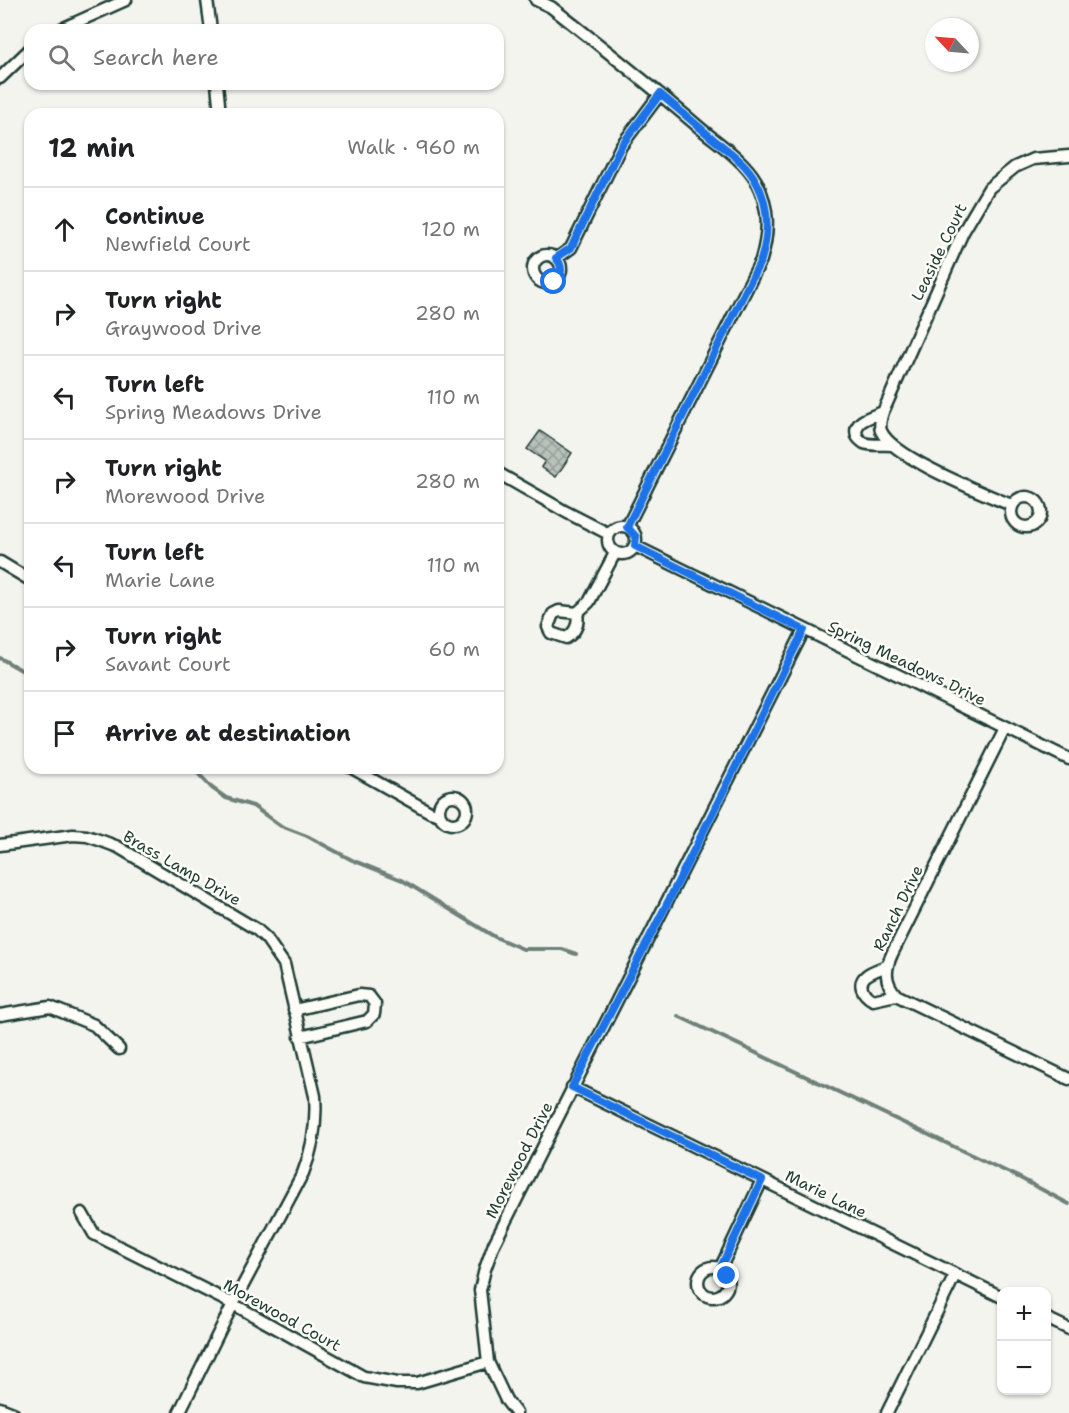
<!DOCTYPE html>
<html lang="en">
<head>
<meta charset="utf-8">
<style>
	body { margin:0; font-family:"Shantell Sans",sans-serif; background:#f6f6f6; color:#202124 }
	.controls { position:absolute; right:18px; bottom:18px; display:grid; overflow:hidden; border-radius:12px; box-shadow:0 2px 4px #0004 }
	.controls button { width:54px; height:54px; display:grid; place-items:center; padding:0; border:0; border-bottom:2px solid #e0e0e0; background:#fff; color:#202124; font:30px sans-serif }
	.compass { position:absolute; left:925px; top:18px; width:54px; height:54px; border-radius:50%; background:#fff; box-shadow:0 2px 4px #0004; rotate:296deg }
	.stop { position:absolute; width:18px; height:18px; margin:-14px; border:4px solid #1a73e8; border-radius:50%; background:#fff }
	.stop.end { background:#1a73e8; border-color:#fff; box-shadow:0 2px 6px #0008 }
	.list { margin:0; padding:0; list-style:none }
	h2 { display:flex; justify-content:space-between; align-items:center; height:78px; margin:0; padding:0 24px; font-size:26px }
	h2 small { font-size:20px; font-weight:400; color:#757577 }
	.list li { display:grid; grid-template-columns:39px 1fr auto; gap:18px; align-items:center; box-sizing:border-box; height:84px; padding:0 24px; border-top:2px solid #e0e0e0 }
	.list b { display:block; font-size:22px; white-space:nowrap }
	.list p { margin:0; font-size:20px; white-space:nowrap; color:#757577 }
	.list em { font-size:20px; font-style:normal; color:#757577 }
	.icon { flex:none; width:33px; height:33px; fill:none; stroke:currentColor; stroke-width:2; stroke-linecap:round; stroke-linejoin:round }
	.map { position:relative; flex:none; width:1069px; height:1413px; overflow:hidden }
	.search { position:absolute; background:#fff; box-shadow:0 2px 4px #0004; left:24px; top:24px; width:480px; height:66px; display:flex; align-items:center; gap:15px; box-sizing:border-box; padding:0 21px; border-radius:18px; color:#757577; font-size:22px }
	.panel { position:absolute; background:#fff; box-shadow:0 2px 4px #0004; left:24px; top:108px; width:480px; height:666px; border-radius:18px }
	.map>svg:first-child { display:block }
</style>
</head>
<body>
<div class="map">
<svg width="1069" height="1413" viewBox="0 0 1069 1413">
	<defs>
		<pattern id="building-cross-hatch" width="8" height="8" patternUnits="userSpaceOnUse" patternTransform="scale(1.5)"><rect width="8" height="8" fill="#b9c1bb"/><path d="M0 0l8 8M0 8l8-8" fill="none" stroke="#969e99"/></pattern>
	</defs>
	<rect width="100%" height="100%" fill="#f4f4ef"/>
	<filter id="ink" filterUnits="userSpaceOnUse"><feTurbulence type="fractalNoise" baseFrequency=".0167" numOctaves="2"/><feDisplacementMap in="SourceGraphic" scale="12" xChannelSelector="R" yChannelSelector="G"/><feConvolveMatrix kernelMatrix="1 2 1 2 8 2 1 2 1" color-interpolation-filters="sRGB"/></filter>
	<g filter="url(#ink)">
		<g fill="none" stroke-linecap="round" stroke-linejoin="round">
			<path stroke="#6e8179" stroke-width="4" d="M 0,658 L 30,675
				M 193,768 L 212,788 L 226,798 L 253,806 L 281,826 L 307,836 L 352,860 L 402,880 L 495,937 L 523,949 L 562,949 L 576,954
				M 678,1016 L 1020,1178 L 1069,1204"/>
		</g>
		<path fill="url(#building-cross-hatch)" stroke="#1f3d34" stroke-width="1.5" d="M 540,431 L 572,453 L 556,477 L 541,467 L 545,461 L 527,449 Z"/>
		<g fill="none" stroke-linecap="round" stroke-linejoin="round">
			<g stroke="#1f3d34" stroke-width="15">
				<path id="street" d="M 207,0 L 211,30
					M 536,0 L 551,7 C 601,46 651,86 700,128 C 719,144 743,159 756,181 C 770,208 769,232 761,260 L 627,527
					M 59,30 L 126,0
					M 0,78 L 30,49
					M 217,84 L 220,114
					M533 269a14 14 0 1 1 28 0a14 14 0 1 1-28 0Z
					M 557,258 L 571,248 L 621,146 L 660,94
					M 883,412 C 872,417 852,420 857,436 C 858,438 861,441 864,443 C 871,446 884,444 893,445
					M 498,473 L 566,512 L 609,534
					M1011 512a15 15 0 1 1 30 0a15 15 0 1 1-30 0Z
					M 1011,505 C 983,493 893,458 881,431 C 879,425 881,418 883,412 L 963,232 L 989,188 L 1015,167 L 1033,159 L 1069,156
					M608 540a14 14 0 1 1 28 0a14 14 0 1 1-28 0Z
					M 635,546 L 1069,759
					M 0,562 L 30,580
					M 577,613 L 559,611 L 553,614 L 548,627 L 551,633 L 566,638 C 576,632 579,624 577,613 L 589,602 L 615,553
					M 1005,728 L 892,954 C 885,969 884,981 896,995 L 1069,1079
					M 352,768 L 430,812 L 440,815
					M439 810a14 14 0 1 1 28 0a14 14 0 1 1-28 0Z
					M 0,845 L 73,835 L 87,836 L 102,841 L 118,847 L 256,929 L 266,938 L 284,964 L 315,1096 C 317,1123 313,1148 303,1173 L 233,1304 L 179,1413
					M 886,966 C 880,969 872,971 867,975 C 856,983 863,995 873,1000 L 896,995
					M 294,1010 L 359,995 L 369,996 L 375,1004 L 374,1014 L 367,1021 L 300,1037
					M 0,1015 L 50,1007 L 94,1025 L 119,1049
					M 572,1087 L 1002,1297
					M 82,1213 L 94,1234 L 233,1304 L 364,1377 L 397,1383 L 417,1383 L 488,1362
					M698 1282a15 15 0 1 1 30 0a15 15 0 1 1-30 0Z
					M 720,1269 L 762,1180
					M 1046,1318 L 1069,1329
					M 0,1408 L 13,1413
					M 516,1413 L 506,1400 L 488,1362 L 480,1290 L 485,1269 L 494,1244 L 804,630
					M 887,1413 L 955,1275"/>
			</g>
			<use href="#street" stroke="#fdfcf7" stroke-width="10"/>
		</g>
	</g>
	<g fill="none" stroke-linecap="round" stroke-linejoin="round" filter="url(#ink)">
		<path stroke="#1a73e8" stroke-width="8" d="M 554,282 C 563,276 563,266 556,258 L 571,248 L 621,146 L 660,94 C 678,109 696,124 713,139 C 723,147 736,156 745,166 C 769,193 771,227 761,260 L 627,527 L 636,537 L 635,546 L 804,630 L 669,900 L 572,1087 L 762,1180 L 720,1269 L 727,1276"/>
	</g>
	<g text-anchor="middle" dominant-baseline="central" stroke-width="5" stroke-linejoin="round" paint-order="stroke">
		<g font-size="16" fill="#1f3d34" stroke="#fdfcf7">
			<text transform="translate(939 252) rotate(-64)">Leaside Court</text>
			<text transform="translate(907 663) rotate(26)">Spring Meadows Drive</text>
			<text transform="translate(182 868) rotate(30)">Brass Lamp Drive</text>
			<text transform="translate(898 908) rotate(-64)">Ranch Drive</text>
			<text transform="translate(519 1160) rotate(-63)">Morewood Drive</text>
			<text transform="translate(826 1194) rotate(26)">Marie Lane</text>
			<text transform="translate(282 1315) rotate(29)">Morewood Court</text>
		</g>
	</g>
</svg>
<div class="controls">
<button>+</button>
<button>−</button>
</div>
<svg class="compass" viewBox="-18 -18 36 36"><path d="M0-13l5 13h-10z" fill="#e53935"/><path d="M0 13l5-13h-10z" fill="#757577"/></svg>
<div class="stop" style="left:554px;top:282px"></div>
<div class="stop end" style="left:727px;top:1276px"></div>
<div class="search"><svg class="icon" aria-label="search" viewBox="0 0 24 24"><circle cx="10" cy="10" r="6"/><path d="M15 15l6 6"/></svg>Search here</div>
<section class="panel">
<h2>12 min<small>Walk · 960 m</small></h2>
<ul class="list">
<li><svg class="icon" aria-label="ahead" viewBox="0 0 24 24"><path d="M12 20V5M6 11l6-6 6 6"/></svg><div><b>Continue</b><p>Newfield Court</p></div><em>120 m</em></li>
<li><svg class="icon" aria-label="right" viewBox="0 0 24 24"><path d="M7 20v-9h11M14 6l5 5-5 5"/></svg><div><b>Turn right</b><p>Graywood Drive</p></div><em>280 m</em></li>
<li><svg class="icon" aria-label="left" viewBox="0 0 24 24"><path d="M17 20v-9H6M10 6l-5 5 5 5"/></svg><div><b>Turn left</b><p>Spring Meadows Drive</p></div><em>110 m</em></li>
<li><svg class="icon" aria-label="right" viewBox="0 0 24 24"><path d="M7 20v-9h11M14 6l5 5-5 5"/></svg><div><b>Turn right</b><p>Morewood Drive</p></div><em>280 m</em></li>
<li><svg class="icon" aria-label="left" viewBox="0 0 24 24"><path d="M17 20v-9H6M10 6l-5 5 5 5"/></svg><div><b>Turn left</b><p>Marie Lane</p></div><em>110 m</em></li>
<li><svg class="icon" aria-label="right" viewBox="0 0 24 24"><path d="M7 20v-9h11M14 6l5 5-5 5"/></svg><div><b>Turn right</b><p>Savant Court</p></div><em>60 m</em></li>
<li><svg class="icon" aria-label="arrive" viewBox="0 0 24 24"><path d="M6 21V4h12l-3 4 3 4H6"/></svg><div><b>Arrive at destination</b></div></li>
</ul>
</section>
</div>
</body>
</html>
